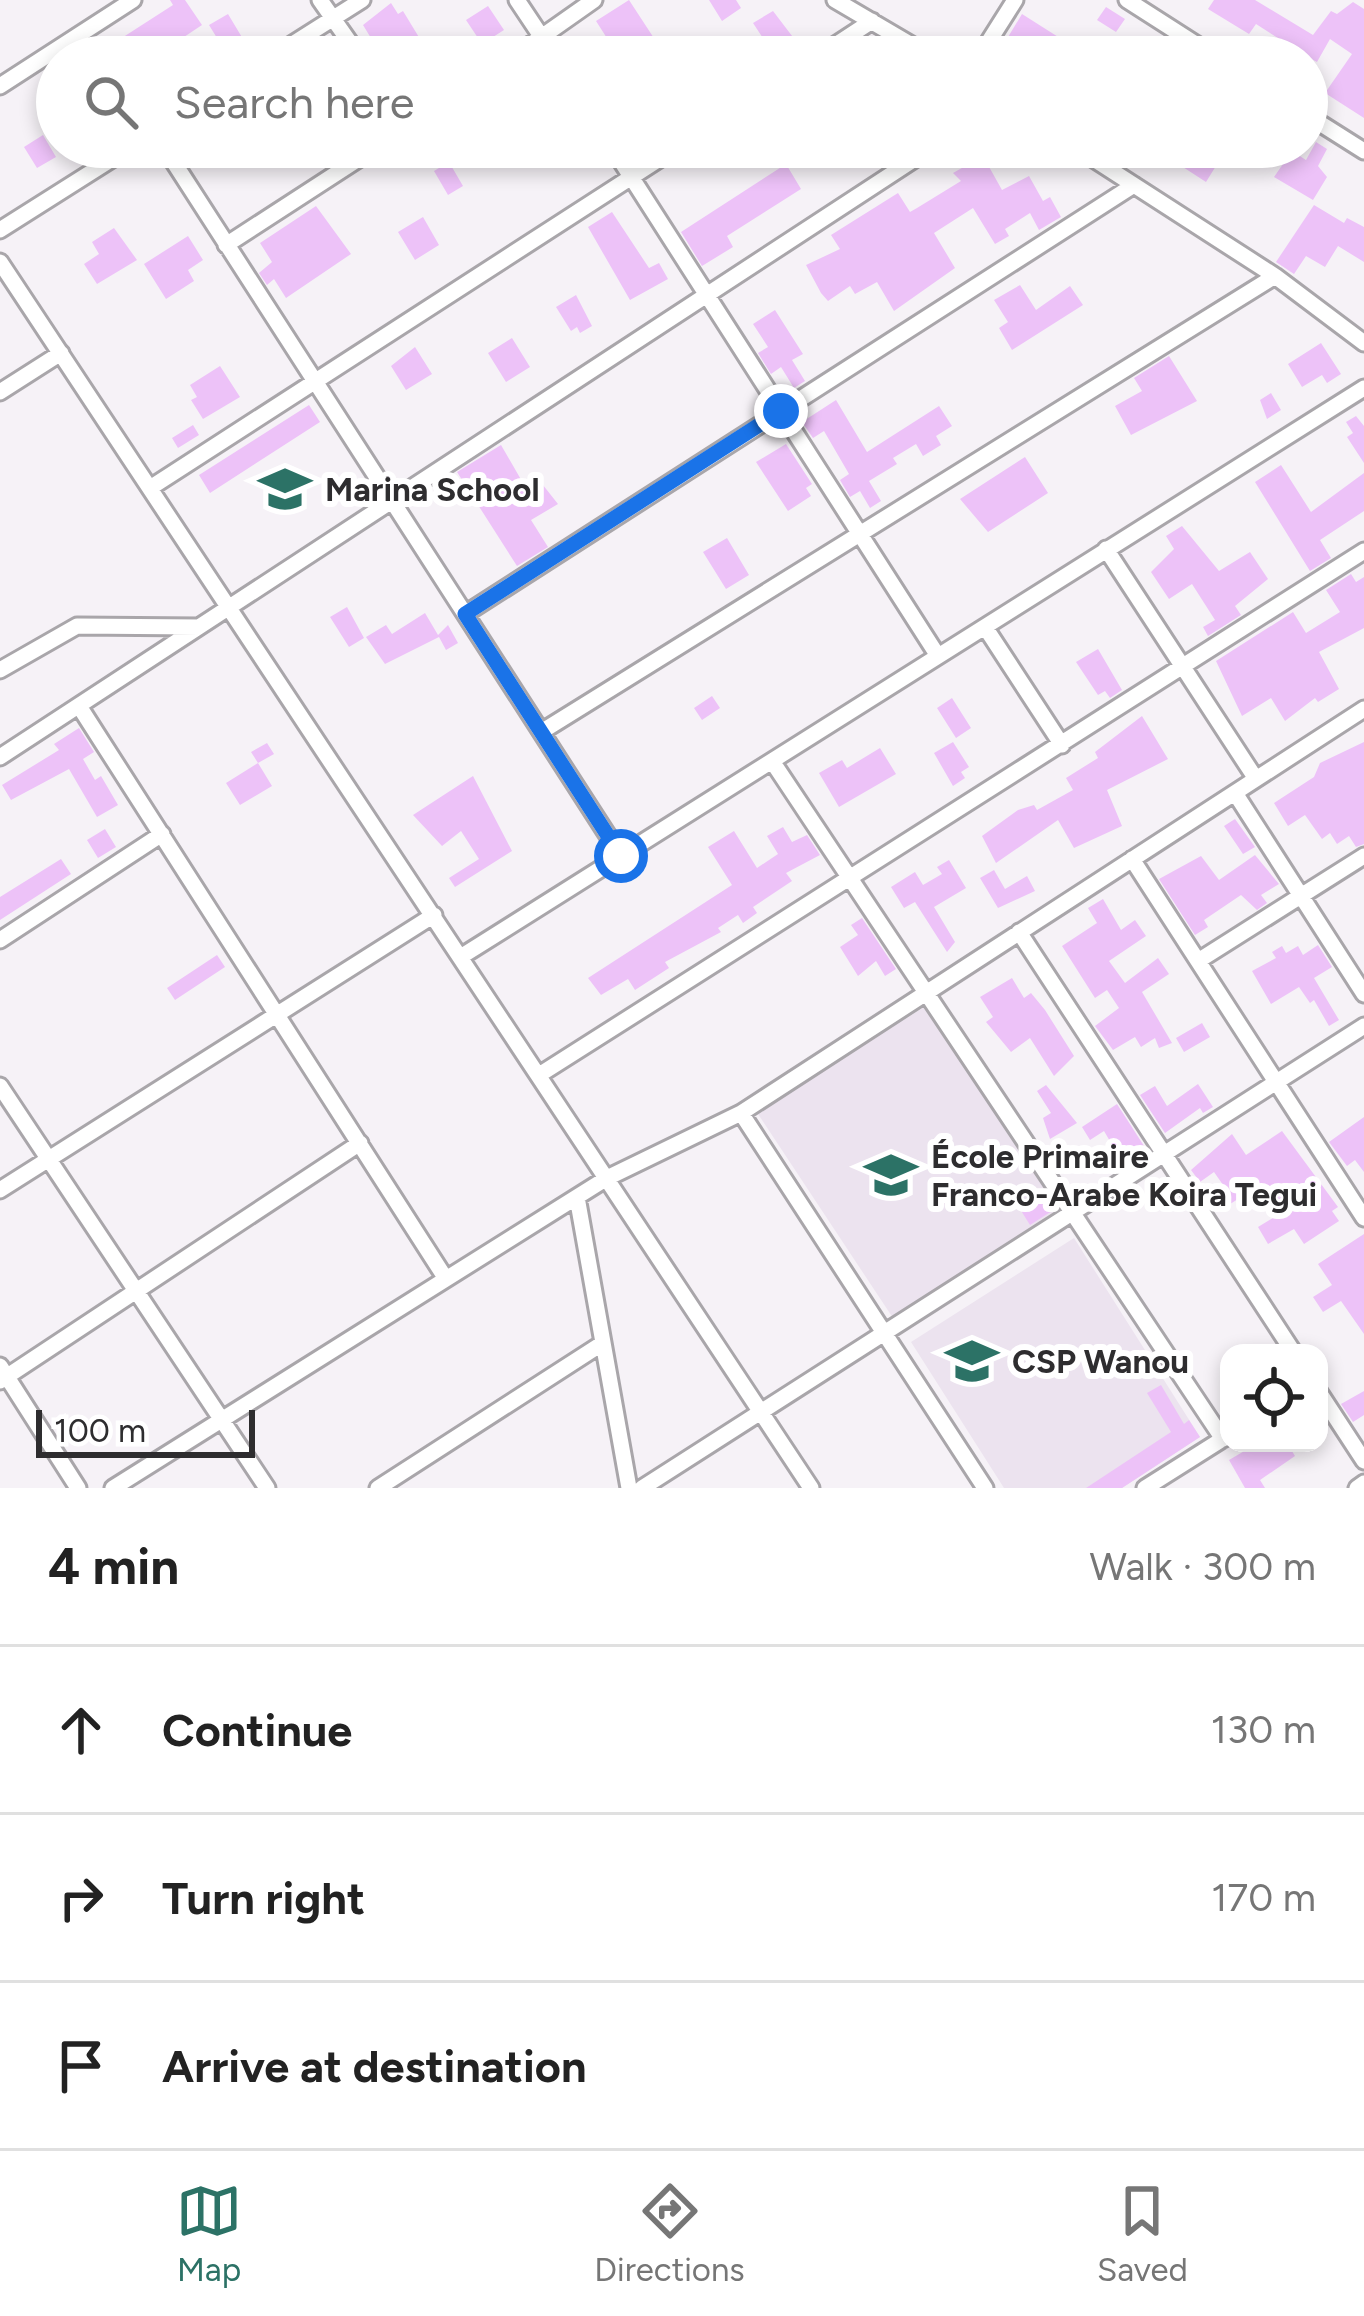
<!DOCTYPE html>
<html lang="en">
<head>
<meta charset="utf-8">
<style>
	body { margin:0; font-family:Figtree,sans-serif; background:#f6f6f6; color:#222 }
	.controls { position:absolute; right:36px; bottom:36px; display:grid; overflow:hidden; border-radius:24px; box-shadow:0 6px 18px #0003 }
	.controls button { width:108px; height:108px; display:grid; place-items:center; padding:0; border:0; border-bottom:3px solid #e0e0e0; background:#fff; color:#222; font:60px sans-serif }
	.scale { position:absolute; left:36px; bottom:30px; width:219px; box-sizing:border-box; padding-left:12px; border:6px solid #2e2d2f; border-top:0; font-size:33px; line-height:42px; white-space:nowrap; color:#2e2d2f; -webkit-text-stroke:9px #fff; paint-order:stroke }
	.stop { position:absolute; width:36px; height:36px; margin:-27px; border:9px solid #1a73e8; border-radius:50%; background:#fff }
	.stop.end { background:#1a73e8; border-color:#fff; box-shadow:0 3px 12px #0008 }
	.list { margin:0; padding:0; list-style:none }
	h2 { display:flex; justify-content:space-between; align-items:center; height:156px; margin:0; padding:0 48px; font-size:51px }
	h2 small { font-size:39px; font-weight:400; color:#767676 }
	.list li { display:grid; grid-template-columns:78px 1fr auto; gap:36px; align-items:center; box-sizing:border-box; height:168px; padding:0 48px; border-top:3px solid #e0e0e0 }
	.list b { display:block; font-size:45px; white-space:nowrap }
	.list em { font-size:39px; font-style:normal; color:#767676 }
	.icon { flex:none; width:66px; height:66px; fill:none; stroke:currentColor; stroke-width:2; stroke-linecap:round; stroke-linejoin:round }
	.map { position:relative; flex:none; width:1364px; height:1488px; overflow:hidden }
	.search { position:absolute; background:#fff; box-shadow:0 6px 18px #0003; left:36px; right:36px; top:36px; height:132px; display:flex; align-items:center; gap:30px; box-sizing:border-box; padding:0 42px; border-radius:66px; color:#767676; font-size:45px }
	.sheet { height:660px; background:#fff }
	nav { display:flex; justify-content:space-around; align-items:center; box-sizing:border-box; height:168px; border-top:3px solid #e0e0e0; background:#fff; font-size:33px; color:#767676 }
	nav a { display:grid; justify-items:center; gap:6px }
	nav .on { color:#2c7266 }
	.map>svg:first-child { display:block }
</style>
</head>
<body>
<div class="map">
<svg width="1364" height="1488" viewBox="0 0 1364 1488">
	<rect width="100%" height="100%" fill="#f6f2f7"/>
	<path fill="#ece3ef" d="M 926,1006 L 1061,1208 L 893,1318 L 756,1111 Z
		M 1074,1238 L 1200,1437 L 1122,1488 L 1004,1488 L 911,1342 Z"/>
	<path fill="#edc2f8" d="M 170,0 L 185,0 L 202,25 L 178,41 L 186,57 L 107,57 L 99,45 L 111,38 L 114,43 L 173,5 Z
		M 629,0 L 663,52 L 656,57 L 619,57 L 596,21 Z
		M 709,0 L 736,0 L 741,8 L 722,21 Z
		M 1214,0 L 1255,0 L 1313,35 L 1331,11 L 1337,14 L 1353,2 L 1364,9 L 1364,118 L 1325,93 L 1352,54 L 1330,39 L 1317,62 L 1296,51 L 1293,56 L 1277,46 L 1281,40 L 1256,24 L 1249,34 L 1208,9 Z
		M 391,3 L 398,14 L 403,11 L 431,57 L 388,57 L 379,40 L 374,43 L 363,25 Z
		M 488,6 L 504,30 L 482,44 L 466,20 Z
		M 1106,7 L 1125,19 L 1116,32 L 1097,20 Z
		M 773,11 L 802,49 L 789,57 L 758,57 L 770,49 L 753,23 Z
		M 228,14 L 243,39 L 225,51 L 209,25 Z
		M 1022,14 L 1074,47 L 1068,57 L 996,57 Z
		M 43,135 L 56,157 L 37,168 L 24,147 Z
		M 1316,142 L 1327,149 L 1318,166 L 1327,177 L 1313,200 L 1274,177 L 1292,151 L 1306,160 Z
		M 1177,147 L 1214,147 L 1224,153 L 1206,182 L 1169,158 Z
		M 983,156 L 1002,190 L 1029,176 L 1043,201 L 1050,197 L 1061,217 L 1039,230 L 1030,213 L 1005,229 L 1009,236 L 995,244 L 973,208 L 934,233 L 955,268 L 894,311 L 877,282 L 855,294 L 850,286 L 828,301 L 821,293 L 806,265 L 840,249 L 831,235 L 898,193 L 910,212 L 917,208 L 961,181 L 953,173 Z
		M 449,162 L 463,186 L 448,195 L 434,171 Z
		M 786,164 L 801,189 L 727,236 L 733,247 L 702,266 L 681,232 Z
		M 1314,205 L 1344,223 L 1347,218 L 1364,227 L 1364,262 L 1338,246 L 1325,267 L 1306,256 L 1294,274 L 1276,262 Z
		M 316,206 L 351,254 L 286,298 L 274,279 L 267,285 L 259,273 L 272,262 L 260,243 Z
		M 612,212 L 649,268 L 659,263 L 668,279 L 630,300 L 588,227 Z
		M 423,217 L 439,245 L 415,260 L 398,232 Z
		M 114,228 L 137,260 L 97,284 L 84,264 L 99,254 L 92,242 Z
		M 188,236 L 203,260 L 188,270 L 194,281 L 166,299 L 144,264 Z
		M 1020,285 L 1036,310 L 1070,286 L 1083,305 L 1012,350 L 999,328 L 1008,322 L 994,300 Z
		M 576,295 L 592,326 L 580,333 L 577,327 L 571,331 L 556,307 Z
		M 775,310 L 803,354 L 792,360 L 805,381 L 794,388 L 781,367 L 771,374 L 758,353 L 768,347 L 753,324 Z
		M 512,338 L 530,367 L 506,382 L 488,353 Z
		M 1321,343 L 1341,374 L 1327,383 L 1322,375 L 1302,387 L 1288,364 Z
		M 415,347 L 432,374 L 406,390 L 391,366 Z
		M 1169,356 L 1197,401 L 1131,435 L 1115,406 L 1142,391 L 1134,378 Z
		M 220,366 L 240,397 L 203,419 L 191,400 L 197,397 L 190,385 Z
		M 1271,393 L 1281,410 L 1267,419 L 1260,400 Z
		M 836,400 L 867,452 L 939,406 L 952,426 L 936,436 L 941,445 L 923,456 L 916,444 L 893,458 L 897,464 L 869,481 L 881,501 L 870,508 L 860,491 L 850,497 L 840,480 L 849,474 L 824,431 L 813,438 L 802,422 Z
		M 309,405 L 320,422 L 210,493 L 199,475 Z
		M 1356,416 L 1364,426 L 1364,463 L 1347,437 L 1353,433 L 1346,422 Z
		M 193,425 L 199,435 L 178,448 L 172,438 Z
		M 786,444 L 812,484 L 806,488 L 811,496 L 788,511 L 756,462 Z
		M 501,445 L 523,483 L 535,475 L 558,504 L 531,520 L 548,547 L 517,566 L 457,472 Z
		M 1025,457 L 1048,493 L 988,532 L 960,499 Z
		M 1281,465 L 1311,512 L 1364,473 L 1364,511 L 1320,540 L 1331,558 L 1310,571 L 1255,482 Z
		M 1182,526 L 1219,571 L 1250,552 L 1268,579 L 1235,606 L 1241,615 L 1208,636 L 1203,627 L 1215,620 L 1192,584 L 1169,599 L 1151,572 L 1174,549 L 1166,536 Z
		M 727,538 L 749,575 L 726,589 L 703,552 Z
		M 1351,574 L 1356,582 L 1364,577 L 1364,628 L 1319,652 L 1339,689 L 1318,702 L 1315,698 L 1285,721 L 1271,698 L 1242,716 L 1216,661 L 1293,612 L 1306,633 L 1340,612 L 1326,590 Z
		M 347,607 L 364,638 L 349,647 L 330,617 Z
		M 425,613 L 438,635 L 448,625 L 458,643 L 446,650 L 439,637 L 385,664 L 366,637 L 386,625 L 392,634 Z
		M 1098,649 L 1122,690 L 1110,698 L 1105,691 L 1098,695 L 1076,662 Z
		M 712,696 L 720,708 L 702,720 L 694,708 Z
		M 952,698 L 971,728 L 956,738 L 937,708 Z
		M 1142,716 L 1168,759 L 1107,790 L 1122,826 L 1074,848 L 1058,820 L 996,863 L 982,836 L 1018,810 L 1034,805 L 1037,810 L 1073,790 L 1066,778 L 1098,758 L 1095,752 Z
		M 79,728 L 94,752 L 83,759 L 95,780 L 101,776 L 118,805 L 97,817 L 69,769 L 11,800 L 2,785 L 59,750 L 54,744 Z
		M 953,742 L 969,767 L 961,772 L 965,778 L 953,786 L 934,753 Z
		M 1364,742 L 1364,844 L 1356,847 L 1349,836 L 1337,844 L 1330,833 L 1322,839 L 1305,815 L 1288,826 L 1274,803 L 1314,777 L 1320,763 Z
		M 267,743 L 274,754 L 258,763 L 272,786 L 240,805 L 226,783 L 258,763 L 251,752 Z
		M 880,748 L 896,774 L 839,807 L 819,773 L 842,760 L 847,768 Z
		M 473,776 L 512,851 L 455,887 L 449,878 L 479,859 L 461,831 L 442,846 L 413,815 Z
		M 1235,819 L 1255,847 L 1243,854 L 1224,826 Z
		M 783,827 L 792,842 L 807,835 L 820,855 L 786,873 L 792,881 L 753,907 L 757,913 L 743,923 L 738,915 L 718,928 L 721,932 L 665,962 L 669,968 L 635,990 L 628,979 L 601,995 L 588,978 L 732,885 L 708,847 L 734,831 L 757,868 L 778,854 L 767,836 Z
		M 105,829 L 116,847 L 98,858 L 87,840 Z
		M 1255,855 L 1279,884 L 1261,895 L 1267,903 L 1257,910 L 1241,895 L 1204,920 L 1208,927 L 1195,935 L 1159,879 L 1201,856 L 1219,880 Z
		M 61,859 L 71,874 L 0,920 L 0,897 Z
		M 949,860 L 966,888 L 934,907 L 955,942 L 947,952 L 915,902 L 904,908 L 891,887 L 915,872 L 923,885 L 942,874 L 937,867 Z
		M 994,870 L 1005,889 L 1027,876 L 1035,891 L 998,908 L 980,878 Z
		M 1103,899 L 1121,930 L 1135,920 L 1146,936 L 1109,961 L 1125,983 L 1158,958 L 1169,974 L 1142,992 L 1172,1043 L 1159,1048 L 1155,1038 L 1141,1047 L 1135,1037 L 1113,1050 L 1095,1026 L 1119,1008 L 1107,990 L 1095,998 L 1062,946 L 1097,923 L 1088,908 Z
		M 862,918 L 896,969 L 885,976 L 876,961 L 858,976 L 840,947 L 858,935 L 851,925 Z
		M 1318,945 L 1332,967 L 1314,978 L 1339,1020 L 1329,1026 L 1314,1000 L 1310,1003 L 1299,987 L 1271,1004 L 1252,971 L 1276,958 L 1272,952 L 1282,946 L 1286,953 L 1298,946 L 1303,955 Z
		M 217,955 L 225,967 L 175,1000 L 167,988 Z
		M 1012,978 L 1024,998 L 1031,993 L 1045,1010 L 1074,1056 L 1054,1076 L 1030,1038 L 1011,1052 L 986,1022 L 993,1017 L 980,997 Z
		M 1202,1023 L 1210,1037 L 1184,1052 L 1176,1038 Z
		M 1198,1084 L 1213,1107 L 1203,1113 L 1200,1108 L 1165,1133 L 1140,1095 L 1155,1086 L 1167,1106 Z
		M 1046,1085 L 1077,1123 L 1050,1139 L 1043,1118 L 1051,1113 L 1037,1091 Z
		M 1117,1104 L 1146,1149 L 1117,1169 L 1106,1153 L 1114,1148 L 1104,1131 L 1090,1140 L 1082,1127 Z
		M 1364,1117 L 1364,1172 L 1355,1160 L 1347,1166 L 1329,1142 Z
		M 1282,1131 L 1338,1207 L 1332,1211 L 1339,1221 L 1304,1244 L 1294,1229 L 1268,1244 L 1258,1227 L 1283,1212 L 1269,1189 L 1244,1207 L 1238,1199 L 1219,1211 L 1213,1202 L 1228,1192 L 1214,1172 L 1200,1182 L 1191,1170 L 1232,1134 L 1246,1155 Z
		M 1042,1195 L 1052,1211 L 1030,1225 L 1020,1209 Z
		M 1364,1234 L 1364,1334 L 1341,1301 L 1323,1312 L 1313,1297 L 1332,1285 L 1318,1264 Z
		M 1161,1385 L 1184,1424 L 1189,1420 L 1200,1437 L 1122,1488 L 1086,1488 L 1171,1432 L 1147,1393 Z
		M 1364,1391 L 1364,1415 L 1353,1422 L 1341,1404 Z
		M 1258,1443 L 1287,1443 L 1295,1456 L 1260,1480 L 1265,1488 L 1245,1488 L 1229,1460 Z"/>
	<g fill="none" stroke-linecap="round" stroke-linejoin="round">
		<g stroke="#a9a6aa" stroke-width="21">
			<path id="street" d="M 320,0 L 360,57
				M 517,0 L 555,57
				M 835,0 L 932,57
				M 1127,0 L 1216,57
				M 272,57 L 362,0
				M 513,57 L 594,0
				M 817,57 L 872,21
				M 979,57 L 1015,0
				M 0,86 L 133,0
				M 1307,115 L 1364,151
				M 164,147 L 621,856
				M 612,147 L 938,656
				M 1075,147 L 1275,276 L 1364,343
				M 0,230 L 131,147
				M 226,245 L 377,147
				M 0,262 L 811,1488
				M 0,392 L 61,353
				M 150,488 L 678,147
				M 1106,549 L 1256,779
				M 465,614 L 1134,185
				M 985,627 L 1062,745
				M 0,670 L 77,626 L 199,627
				M 79,706 L 446,1279
				M 541,732 L 1275,276
				M 0,757 L 933,147
				M 772,761 L 1223,1439
				M 1235,793 L 1364,994
				M 1132,859 L 1364,1218
				M 1019,932 L 1294,1353
				M 0,940 L 162,834
				M 462,956 L 1364,388
				M 1198,961 L 1364,856
				M 539,1075 L 1364,551
				M 0,1086 L 267,1488
				M 741,1113 L 985,1488
				M 0,1190 L 434,915
				M 577,1197 L 629,1488
				M 0,1366 L 78,1488
				M 0,1381 L 360,1143
				M 1319,1392 L 1364,1461
				M 113,1488 L 607,1178 L 741,1113 L 1364,709
				M 378,1488 L 603,1343
				M 642,1488 L 1364,1026
				M 1145,1488 L 1229,1435
				M 1357,1488 L 1364,1483"/>
		</g>
		<use href="#street" stroke="#fff" stroke-width="15"/>
	</g>
	<g fill="none" stroke-linecap="round" stroke-linejoin="round">
		<path stroke="#1a73e8" stroke-width="15" d="M 621,856 L 465,614 L 781,411"/>
	</g>
	<defs>
		<g id="school-bare" transform="scale(4.14)"><path d="M0-5L7-2L0 1L-7-2ZM-4 1L0 2.5L4 1V4Q0 6-4 4Z" fill="#2c7266" stroke="#fff" stroke-width="2.5" paint-order="stroke"/></g>
	</defs>
	<g fill-rule="evenodd">
		<use href="#school-bare" x="285" y="489"/>
		<use href="#school-bare" x="891" y="1175"/>
		<use href="#school-bare" x="972" y="1361"/>
	</g>
	<g text-anchor="middle" dominant-baseline="central" stroke-width="12" stroke-linejoin="round" paint-order="stroke">
		<g font-size="33" font-weight="bold" fill="#2e2d2f" stroke="#fff" text-anchor="start">
			<text x="325" y="489">Marina School</text>
			<text x="931" y="1156">École Primaire<tspan x="931" dy="38">Franco-Arabe Koira Tegui</tspan></text>
			<text x="1012" y="1361">CSP Wanou</text>
		</g>
	</g>
</svg>
<div class="controls">
<button><svg class="icon" aria-label="locate" viewBox="0 0 24 24"><circle cx="12" cy="12" r="6"/><path d="M12 2v4M12 18v4M2 12h4M18 12h4"/></svg></button>
</div>
<div class="scale">100 m</div>
<div class="stop" style="left:621px;top:856px"></div>
<div class="stop end" style="left:781px;top:411px"></div>
<div class="search"><svg class="icon" aria-label="search" viewBox="0 0 24 24"><circle cx="10" cy="10" r="6"/><path d="M15 15l6 6"/></svg>Search here</div>
</div>
<section class="sheet">
<h2>4 min<small>Walk · 300 m</small></h2>
<ul class="list">
<li><svg class="icon" aria-label="ahead" viewBox="0 0 24 24"><path d="M12 20V5M6 11l6-6 6 6"/></svg><div><b>Continue</b></div><em>130 m</em></li>
<li><svg class="icon" aria-label="right" viewBox="0 0 24 24"><path d="M7 20v-9h11M14 6l5 5-5 5"/></svg><div><b>Turn right</b></div><em>170 m</em></li>
<li><svg class="icon" aria-label="arrive" viewBox="0 0 24 24"><path d="M6 21V4h12l-3 4 3 4H6"/></svg><div><b>Arrive at destination</b></div></li>
</ul>
</section>
<nav>
<a class="on"><svg class="icon" aria-label="map" viewBox="0 0 24 24"><path d="M3 6l6-2 6 2 6-2v14l-6 2-6-2-6 2zM9 4v14M15 6v14"/></svg>Map</a>
<a><svg class="icon" aria-label="directions" viewBox="0 0 24 24"><path d="M12 3l9 9-9 9-9-9zM9 14v-3h6M13 9l2 2-2 2"/></svg>Directions</a>
<a><svg class="icon" aria-label="saved" viewBox="0 0 24 24"><path d="M7 4h10v16l-5-4-5 4z"/></svg>Saved</a>
</nav>
</body>
</html>
